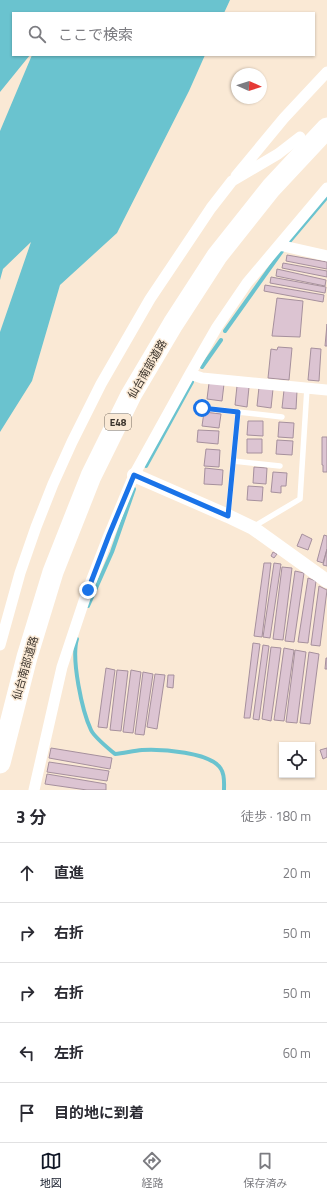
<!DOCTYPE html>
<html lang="ja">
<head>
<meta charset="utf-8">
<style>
	body { margin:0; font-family:"Titillium Web","Noto Sans JP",sans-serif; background:#f2f2f3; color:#2b2b33 }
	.controls { position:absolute; right:12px; bottom:12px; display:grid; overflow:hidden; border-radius:0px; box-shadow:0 1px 3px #0004 }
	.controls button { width:36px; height:36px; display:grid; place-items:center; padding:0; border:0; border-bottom:1px solid #e1e1e2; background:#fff; color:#2b2b33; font:20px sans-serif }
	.compass { position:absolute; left:231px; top:68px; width:36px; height:36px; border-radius:50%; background:#fff; box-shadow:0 1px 3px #0004; rotate:93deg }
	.stop { position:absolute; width:12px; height:12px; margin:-9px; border:3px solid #1a73e8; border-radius:50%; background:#fff }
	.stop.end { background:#1a73e8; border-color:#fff; box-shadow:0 1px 4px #0008 }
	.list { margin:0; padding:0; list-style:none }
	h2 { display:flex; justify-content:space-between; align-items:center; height:52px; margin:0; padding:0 16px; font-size:17px }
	h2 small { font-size:13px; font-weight:400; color:#7c7c81 }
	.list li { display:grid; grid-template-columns:26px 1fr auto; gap:12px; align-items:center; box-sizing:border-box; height:60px; padding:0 16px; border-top:1px solid #e1e1e2 }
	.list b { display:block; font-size:15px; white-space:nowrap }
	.list em { font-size:13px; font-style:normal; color:#7c7c81 }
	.icon { flex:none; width:22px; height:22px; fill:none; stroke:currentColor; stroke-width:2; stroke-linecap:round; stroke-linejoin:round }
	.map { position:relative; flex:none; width:327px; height:790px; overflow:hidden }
	.search { position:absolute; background:#fff; box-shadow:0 1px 3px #0004; left:12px; right:12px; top:12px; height:44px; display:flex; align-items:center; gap:10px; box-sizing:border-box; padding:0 14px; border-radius:0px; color:#7c7c81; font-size:15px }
	.sheet { height:352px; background:#fff }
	nav { display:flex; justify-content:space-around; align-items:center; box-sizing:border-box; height:56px; border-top:1px solid #e1e1e2; background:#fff; font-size:11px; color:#7c7c81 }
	nav a { display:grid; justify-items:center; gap:2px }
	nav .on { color:#111827 }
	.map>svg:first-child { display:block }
</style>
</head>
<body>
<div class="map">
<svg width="327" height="790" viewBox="0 0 327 790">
	<rect width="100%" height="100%" fill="#fae9d5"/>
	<path fill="#6ac3cf" d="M 0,0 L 230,0 L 224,13 L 13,13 L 13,55 L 30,55 L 0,92 Z
		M 32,55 L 205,55 L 189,91 L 117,233 L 60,285 L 32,381 L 0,432 L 0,332 L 31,242 L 3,269 L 0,280 L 0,131 Z"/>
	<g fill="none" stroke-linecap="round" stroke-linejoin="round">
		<path stroke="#6ac3cf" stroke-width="4" d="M 289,242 L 327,197
			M 225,331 L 282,251
			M 202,367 L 221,340
			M 146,466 L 192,382
			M 88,606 L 112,552 L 134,489
			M 77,639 C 71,659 82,711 91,730 C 95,738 108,748 115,754 C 124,753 133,751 142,750 C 161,749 211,752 221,769 C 225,775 224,783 224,790"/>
	</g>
	<path fill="#dcc4d2" stroke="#a6909d" d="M 287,255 L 327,262 L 327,269 L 286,261 Z
		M 283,263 L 327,271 L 327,277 L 282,268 Z
		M 277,269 L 326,280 L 325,286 L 276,276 Z
		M 271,277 L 326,287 L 325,293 L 270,283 Z
		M 265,285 L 324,295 L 323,302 L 264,291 Z
		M 277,298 L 303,301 L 300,337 L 272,336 Z
		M 327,324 L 327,346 L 325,346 Z
		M 278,347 L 292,348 L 289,380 L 268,378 L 271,349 L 277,350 Z
		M 311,348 L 321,349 L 319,381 L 308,380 Z
		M 209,383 L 224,384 L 222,401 L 207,399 Z
		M 237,386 L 249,387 L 247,407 L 235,405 Z
		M 259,387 L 273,389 L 271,408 L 257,406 Z
		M 284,390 L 297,391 L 296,409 L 282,408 Z
		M 204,412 L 221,414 L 219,428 L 202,426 Z
		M 248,421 L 263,421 L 263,436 L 247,435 Z
		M 279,422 L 294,423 L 293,438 L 278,437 Z
		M 198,430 L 219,431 L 218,444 L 197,442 Z
		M 322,437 L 327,437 L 327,472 L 323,472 L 323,465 L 322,465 Z
		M 247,439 L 262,439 L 262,453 L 247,453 Z
		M 277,440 L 293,441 L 292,455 L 276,454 Z
		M 206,449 L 220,450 L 219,467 L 204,466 Z
		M 254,467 L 267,468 L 266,484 L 253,483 Z
		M 205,468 L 223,470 L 222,485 L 204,484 Z
		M 273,472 L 287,473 L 286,486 L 281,486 L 281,493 L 271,492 Z
		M 248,486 L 263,487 L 262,501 L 247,500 Z
		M 302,534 L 312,539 L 308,550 L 297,546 Z
		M 324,535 L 327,536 L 327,549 L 323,563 L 317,561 Z
		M 327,549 L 327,566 L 323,565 Z
		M 273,552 L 277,554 L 274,558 L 271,556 Z
		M 264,563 L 271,563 L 262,637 L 254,636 Z
		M 274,563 L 281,564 L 270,638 L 263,637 Z
		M 282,567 L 292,568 L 283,640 L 273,639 Z
		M 295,571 L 304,573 L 294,642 L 285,641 Z
		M 308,578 L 316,581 L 308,643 L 298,642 Z
		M 319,586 L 327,590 L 320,646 L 311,645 Z
		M 253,643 L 260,644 L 250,718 L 244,718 Z
		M 263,645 L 269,646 L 259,720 L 253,719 Z
		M 271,647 L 281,648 L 271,721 L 262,719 Z
		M 284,648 L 294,650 L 284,721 L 274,720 Z
		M 295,650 L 306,652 L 297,723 L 286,722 Z
		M 309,652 L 319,654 L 310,724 L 300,723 Z
		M 326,658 L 327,658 L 327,669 L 325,669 Z
		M 106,668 L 115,670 L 107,728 L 98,727 Z
		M 117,670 L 128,671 L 121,731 L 110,730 Z
		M 131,670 L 141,672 L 133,733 L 123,732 Z
		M 143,672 L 153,674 L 144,735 L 135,734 Z
		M 155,674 L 165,675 L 157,729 L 147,727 Z
		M 168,675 L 174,675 L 173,688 L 167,687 Z
		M 51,748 L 112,758 L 110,769 L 49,758 Z
		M 327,748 L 327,757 L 323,759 L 320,750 Z
		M 49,762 L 109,771 L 107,781 L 47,772 Z
		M 47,774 L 106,784 L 106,790 L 87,790 L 45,784 Z"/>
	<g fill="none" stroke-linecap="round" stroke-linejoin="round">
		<path stroke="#fff" stroke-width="5.5" d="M 202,408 L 282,417
			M 233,461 L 280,466
			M 228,516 L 238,412
			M 253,527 L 300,499 L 307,388"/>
		<path stroke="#fff" stroke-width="11" d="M 236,176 L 284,118 L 327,72
			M 279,245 L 327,256
			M 190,374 L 202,378 L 327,390
			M 0,645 L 20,573 L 36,527 L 53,484 L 72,442 L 101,384 L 150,299 L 211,208 L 232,181 L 278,154 L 300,137
			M 34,790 L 62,667 L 88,589 L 109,535 L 134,475 L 190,374 L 217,327 L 247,283 L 327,188"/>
		<path stroke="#fff" stroke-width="14" d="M 134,475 L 228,516 L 253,528 L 327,581"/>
		<path stroke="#fff" stroke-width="21" d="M 0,763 L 27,657 L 53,572 L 91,476 L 131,395 L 173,324 L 217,256 L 271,188 L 327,128"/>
	</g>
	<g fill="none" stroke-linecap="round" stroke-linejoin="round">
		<path stroke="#1a73e8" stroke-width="5" d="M 88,590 L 109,535 L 134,475 L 228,516 L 238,412 L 202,408"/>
	</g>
	<g text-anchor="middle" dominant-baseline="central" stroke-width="3" stroke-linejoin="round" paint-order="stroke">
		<rect fill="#fae9d5" stroke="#746a5f" stroke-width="1" x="105" y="414" width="26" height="16" rx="3"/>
		<g font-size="10" font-weight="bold" fill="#3a332c">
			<text x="118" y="422">E48</text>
		</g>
		<g font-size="11" fill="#3a332c" stroke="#fae9d5">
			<text transform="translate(147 369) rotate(-60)">仙台南部道路</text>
			<text transform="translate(25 668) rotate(-74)">仙台南部道路</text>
		</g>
	</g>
</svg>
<div class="controls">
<button><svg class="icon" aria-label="locate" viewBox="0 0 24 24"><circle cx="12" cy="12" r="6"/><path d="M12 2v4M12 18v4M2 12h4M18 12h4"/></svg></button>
</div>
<svg class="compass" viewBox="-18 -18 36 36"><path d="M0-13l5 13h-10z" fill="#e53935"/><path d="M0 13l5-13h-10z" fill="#7c7c81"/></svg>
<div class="stop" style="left:202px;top:408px"></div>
<div class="stop end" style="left:88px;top:590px"></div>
<div class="search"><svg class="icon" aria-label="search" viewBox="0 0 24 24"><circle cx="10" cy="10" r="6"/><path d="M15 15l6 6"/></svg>ここで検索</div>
</div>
<section class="sheet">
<h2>3 分<small>徒歩 · 180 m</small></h2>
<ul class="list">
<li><svg class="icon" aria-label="ahead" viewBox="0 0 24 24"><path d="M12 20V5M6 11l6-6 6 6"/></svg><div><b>直進</b></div><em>20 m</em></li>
<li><svg class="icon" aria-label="right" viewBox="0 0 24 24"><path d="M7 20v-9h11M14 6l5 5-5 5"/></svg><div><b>右折</b></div><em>50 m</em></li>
<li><svg class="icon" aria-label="right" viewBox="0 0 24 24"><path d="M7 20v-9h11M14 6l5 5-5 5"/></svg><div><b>右折</b></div><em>50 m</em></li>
<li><svg class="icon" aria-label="left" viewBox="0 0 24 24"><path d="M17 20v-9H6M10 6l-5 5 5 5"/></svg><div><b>左折</b></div><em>60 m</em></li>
<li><svg class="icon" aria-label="arrive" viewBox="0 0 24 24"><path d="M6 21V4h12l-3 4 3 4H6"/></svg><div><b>目的地に到着</b></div></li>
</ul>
</section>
<nav>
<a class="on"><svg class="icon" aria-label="map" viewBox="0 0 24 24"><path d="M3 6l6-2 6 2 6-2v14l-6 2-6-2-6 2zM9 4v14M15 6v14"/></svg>地図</a>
<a><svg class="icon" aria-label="directions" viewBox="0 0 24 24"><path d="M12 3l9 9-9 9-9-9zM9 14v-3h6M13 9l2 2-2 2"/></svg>経路</a>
<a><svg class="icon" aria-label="saved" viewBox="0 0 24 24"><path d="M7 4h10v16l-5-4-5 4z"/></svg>保存済み</a>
</nav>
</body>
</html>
